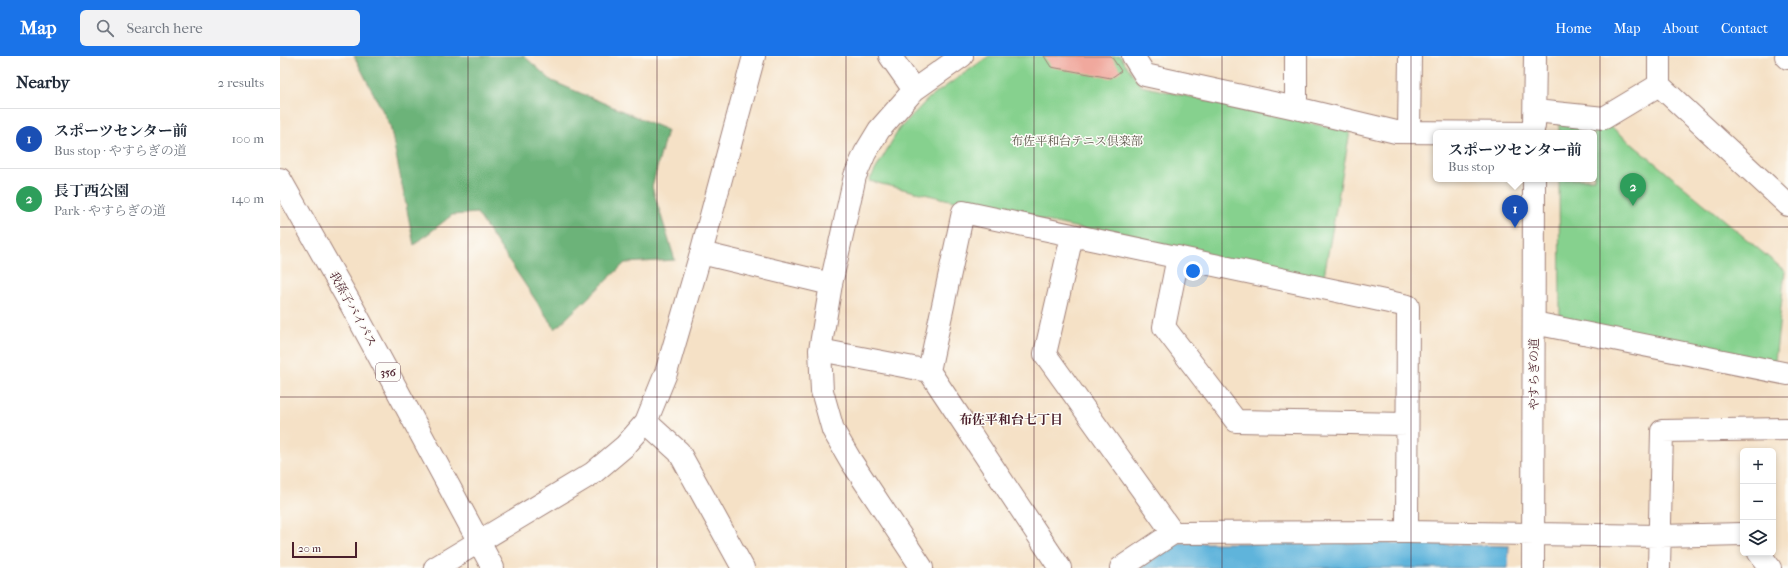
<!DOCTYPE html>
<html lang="en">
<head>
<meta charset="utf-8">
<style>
	body { margin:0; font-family:"IM FELL French Canon","Noto Serif JP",serif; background:#f2f2f3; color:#1f2937 }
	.controls { position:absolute; right:12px; bottom:12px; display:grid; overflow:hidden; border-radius:6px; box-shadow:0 2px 6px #0003 }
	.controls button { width:36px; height:36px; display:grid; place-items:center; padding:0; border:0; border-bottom:1px solid #e0e1e3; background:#fff; color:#1f2937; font:20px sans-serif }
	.scale { position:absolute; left:12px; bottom:10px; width:65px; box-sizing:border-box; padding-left:4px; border:2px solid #4a1f2b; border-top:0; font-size:11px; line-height:14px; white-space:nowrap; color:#4a1f2b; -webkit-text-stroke:3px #fdfcf7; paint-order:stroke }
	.you { position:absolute; left:913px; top:215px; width:14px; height:14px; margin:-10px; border:3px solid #fff; border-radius:50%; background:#1a73e8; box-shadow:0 0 0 6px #1a73e833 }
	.badge { display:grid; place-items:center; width:26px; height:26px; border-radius:50%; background:#1a73e8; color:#fff; font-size:13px; font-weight:700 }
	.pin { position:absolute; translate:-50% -33px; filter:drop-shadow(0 1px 2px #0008) }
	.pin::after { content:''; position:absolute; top:21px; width:14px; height:12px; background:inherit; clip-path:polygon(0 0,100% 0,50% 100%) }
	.popup { position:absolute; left:1153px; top:74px; width:164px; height:52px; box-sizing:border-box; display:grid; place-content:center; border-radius:6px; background:#fff; filter:drop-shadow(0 1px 3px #0005); font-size:13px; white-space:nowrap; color:#747a83 }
	.popup b { font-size:15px; color:#1f2937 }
	.popup::after { content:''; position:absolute; left:50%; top:100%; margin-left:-8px; border:8px solid transparent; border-top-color:#fff }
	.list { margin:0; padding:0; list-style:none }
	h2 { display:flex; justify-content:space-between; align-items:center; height:52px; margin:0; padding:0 16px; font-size:17px }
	h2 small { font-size:13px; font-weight:400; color:#747a83 }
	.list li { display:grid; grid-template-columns:26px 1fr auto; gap:12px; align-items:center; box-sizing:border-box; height:60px; padding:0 16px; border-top:1px solid #e0e1e3 }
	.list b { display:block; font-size:15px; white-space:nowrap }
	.list p { margin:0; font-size:13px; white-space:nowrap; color:#747a83 }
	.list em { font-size:13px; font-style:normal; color:#747a83 }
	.icon { flex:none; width:22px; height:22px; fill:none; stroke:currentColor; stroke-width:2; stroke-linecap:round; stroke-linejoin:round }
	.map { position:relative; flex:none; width:1508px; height:512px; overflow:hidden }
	header { display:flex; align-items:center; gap:24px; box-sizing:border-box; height:56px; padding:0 20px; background:#1a73e8; color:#fff }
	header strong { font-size:19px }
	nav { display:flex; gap:22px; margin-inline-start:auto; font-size:14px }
	.search { width:280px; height:36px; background:#f2f2f3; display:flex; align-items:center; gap:10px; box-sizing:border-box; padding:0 14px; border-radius:6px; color:#747a83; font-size:15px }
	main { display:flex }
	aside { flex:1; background:#fff }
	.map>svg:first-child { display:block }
</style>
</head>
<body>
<header>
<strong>Map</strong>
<div class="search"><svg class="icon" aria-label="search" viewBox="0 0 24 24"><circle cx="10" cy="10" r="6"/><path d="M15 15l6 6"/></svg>Search here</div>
<nav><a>Home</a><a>Map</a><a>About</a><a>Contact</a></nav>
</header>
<main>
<aside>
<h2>Nearby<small>2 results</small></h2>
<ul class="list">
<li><span class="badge" style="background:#1a4fb4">1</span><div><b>スポーツセンター前</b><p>Bus stop · やすらぎの道</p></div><em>100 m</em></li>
<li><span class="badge" style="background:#2e9e5b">2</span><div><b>長丁西公園</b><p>Park · やすらぎの道</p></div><em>140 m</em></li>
</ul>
</aside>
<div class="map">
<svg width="1508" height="512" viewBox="0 0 1508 512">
	<rect width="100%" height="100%" fill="#fdfcf7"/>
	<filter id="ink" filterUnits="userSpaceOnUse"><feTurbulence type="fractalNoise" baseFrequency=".025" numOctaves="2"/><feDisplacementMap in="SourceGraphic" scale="8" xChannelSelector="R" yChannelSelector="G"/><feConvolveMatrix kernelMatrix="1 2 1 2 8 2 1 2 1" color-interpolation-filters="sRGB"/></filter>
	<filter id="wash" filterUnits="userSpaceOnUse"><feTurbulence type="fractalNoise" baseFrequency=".012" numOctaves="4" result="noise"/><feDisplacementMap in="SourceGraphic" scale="16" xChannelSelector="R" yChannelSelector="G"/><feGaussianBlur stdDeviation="0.9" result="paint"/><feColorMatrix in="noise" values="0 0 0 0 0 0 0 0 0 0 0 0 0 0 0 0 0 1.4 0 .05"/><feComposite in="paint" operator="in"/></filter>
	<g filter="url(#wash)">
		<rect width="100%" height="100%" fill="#f5e1c6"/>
		<path fill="#86d18e" stroke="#68785c" d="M 709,0 L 840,0 L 861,30 L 1070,76 L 1043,225 L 674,145 L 589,125 L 619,73 L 649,42 Z
			M 1279,63 L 1328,68 L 1505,215 L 1495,305 L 1280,263 L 1279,123 L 1314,123 L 1314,77 L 1279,77 Z"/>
		<path fill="#6cb379" stroke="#5b6952" d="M 74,0 L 244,0 L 272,25 L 387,74 L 372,131 L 395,204 L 345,207 L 275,273 L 197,157 L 172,159 L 134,189 L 110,69 Z"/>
		<path fill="#5eb4db" stroke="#546a83" d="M 898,487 L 1102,487 L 1229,490 L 1228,512 L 860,512 Z"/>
		<g id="blocks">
			<path fill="#f0a89d" d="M 764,0 L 831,0 L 841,15 L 831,22 L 771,11 Z"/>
		</g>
	</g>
	<g filter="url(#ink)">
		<use href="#blocks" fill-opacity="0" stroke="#a08078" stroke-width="1"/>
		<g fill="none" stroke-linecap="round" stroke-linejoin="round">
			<g stroke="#a08078" stroke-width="24">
				<path id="minor" d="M 610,0 L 634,34
					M 853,0 L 865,19 L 1016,52 L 1116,76 L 1253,77
					M 1506,0 L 1508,2
					M 1379,29 L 1508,149
					M 1016,52 L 1016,0
					M 1255,55 L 1324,62 L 1379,29 L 1379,0
					M 1254,70 L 1255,0
					M 1129,76 L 1130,0
					M 792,180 L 765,298 L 893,477
					M 421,197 L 551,228
					M 898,201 L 884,271 L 956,365 L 1127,368
					M 1254,267 L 1508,318
					M 540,294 L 649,315
					M 366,366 L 399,396 L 463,512
					M 1479,497 L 1490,512
					M 155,512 L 313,417 L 345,390 L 366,366 L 386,317 L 421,197 L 474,0
					M 642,512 L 571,405 L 553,374 L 542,335 L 540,294 L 551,228 L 575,120 L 585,97 L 599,74 L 634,34 L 682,0
					M 780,512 L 649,315 L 683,156 L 1128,250 L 1127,476
					M 841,512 L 893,477 L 1127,476 L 1379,480 L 1463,478
					M 1253,512 L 1254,123
					M 1379,512 L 1382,375 L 1508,373"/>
			</g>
			<g stroke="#a08078" stroke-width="24">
				<path id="highway" d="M 0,123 L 74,254 L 213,512"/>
			</g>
			<use href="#minor" stroke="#fff" stroke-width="22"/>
			<use href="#highway" stroke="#fff" stroke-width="22"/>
		</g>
	</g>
	<path fill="none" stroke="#4a1f2b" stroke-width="1" stroke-opacity="0.55" d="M 188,0 L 188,512M 377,0 L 377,512M 566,0 L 566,512M 754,0 L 754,512M 942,0 L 942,512M 1131,0 L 1131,512M 1320,0 L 1320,512M 0,171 L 1508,171M 0,341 L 1508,341"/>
	<g text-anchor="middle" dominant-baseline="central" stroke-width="3" stroke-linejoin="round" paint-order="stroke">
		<rect fill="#fdfcf7" stroke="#806168" stroke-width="1" x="96" y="307" width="24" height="18" rx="3"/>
		<g font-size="11" font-weight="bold" fill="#4a1f2b">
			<text x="108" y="316">356</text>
		</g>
		<g font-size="12" fill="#5c5449" stroke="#fdfcf7">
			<text x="797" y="85">布佐平和台テニス倶楽部</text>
		</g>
		<g font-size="12" fill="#4a1f2b" stroke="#fdfcf7">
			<text transform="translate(73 253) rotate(61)">我孫子バイパス</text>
			<text transform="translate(1254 318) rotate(-90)">やすらぎの道</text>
		</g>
		<g font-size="13" font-weight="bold" fill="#4a1f2b" stroke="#fdfcf7">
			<text x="731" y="363">布佐平和台七丁目</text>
		</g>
	</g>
</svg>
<div class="controls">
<button>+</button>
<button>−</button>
<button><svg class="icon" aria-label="layers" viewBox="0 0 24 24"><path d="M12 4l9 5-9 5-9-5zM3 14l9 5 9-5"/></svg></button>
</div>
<div class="scale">20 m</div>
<div class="you"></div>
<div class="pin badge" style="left:1235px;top:172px;background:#1a4fb4">1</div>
<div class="popup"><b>スポーツセンター前</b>Bus stop</div>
<div class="pin badge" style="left:1353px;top:150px;background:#2e9e5b">2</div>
</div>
</main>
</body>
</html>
